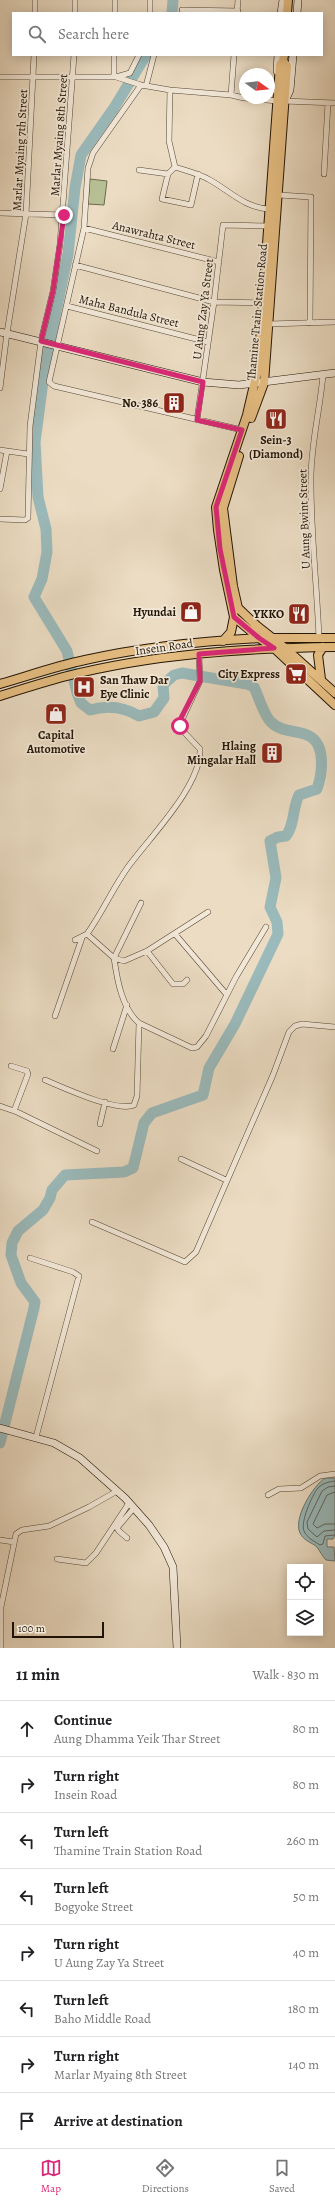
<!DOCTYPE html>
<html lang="en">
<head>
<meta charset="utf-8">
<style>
	body { margin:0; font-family:Alegreya,serif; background:#f6f6f6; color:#202124 }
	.controls { position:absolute; right:12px; bottom:12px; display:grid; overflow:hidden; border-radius:0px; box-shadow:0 2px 10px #0003 }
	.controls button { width:36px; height:36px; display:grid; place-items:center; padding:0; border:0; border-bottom:1px solid #e0e0e0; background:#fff; color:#202124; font:20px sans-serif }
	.compass { position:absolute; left:239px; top:68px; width:36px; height:36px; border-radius:50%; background:#fff; box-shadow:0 2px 10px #0003; rotate:105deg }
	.scale { position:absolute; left:12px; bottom:10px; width:92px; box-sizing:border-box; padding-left:4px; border:2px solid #221404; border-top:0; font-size:11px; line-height:14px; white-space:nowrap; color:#221404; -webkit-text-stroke:3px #f2e8d8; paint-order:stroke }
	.stop { position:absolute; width:12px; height:12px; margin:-9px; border:3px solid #db2777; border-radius:50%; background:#fff }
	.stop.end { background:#db2777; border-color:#fff; box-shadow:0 1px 4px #0008 }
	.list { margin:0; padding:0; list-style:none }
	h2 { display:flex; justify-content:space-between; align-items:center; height:52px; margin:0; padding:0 16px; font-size:17px }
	h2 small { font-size:13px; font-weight:400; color:#757577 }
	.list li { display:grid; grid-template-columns:26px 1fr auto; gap:12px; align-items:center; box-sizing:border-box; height:56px; padding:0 16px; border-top:1px solid #e0e0e0 }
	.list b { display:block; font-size:15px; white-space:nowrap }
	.list p { margin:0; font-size:13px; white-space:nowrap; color:#757577 }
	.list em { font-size:13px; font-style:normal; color:#757577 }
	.icon { flex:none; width:22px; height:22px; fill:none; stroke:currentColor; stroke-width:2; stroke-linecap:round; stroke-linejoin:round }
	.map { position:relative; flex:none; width:335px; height:1648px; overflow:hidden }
	.search { position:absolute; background:#fff; box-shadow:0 2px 10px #0003; left:12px; right:12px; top:12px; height:44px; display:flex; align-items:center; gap:10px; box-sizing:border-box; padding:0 14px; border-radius:0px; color:#757577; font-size:15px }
	.sheet { height:500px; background:#fff }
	nav { display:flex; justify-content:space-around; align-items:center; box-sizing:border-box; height:56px; border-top:1px solid #e0e0e0; background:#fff; font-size:11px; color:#757577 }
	nav a { display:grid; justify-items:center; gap:2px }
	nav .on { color:#db2777 }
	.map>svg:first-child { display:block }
</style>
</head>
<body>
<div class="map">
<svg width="335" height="1648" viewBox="0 0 335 1648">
	<rect width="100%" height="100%" fill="#ebdcc3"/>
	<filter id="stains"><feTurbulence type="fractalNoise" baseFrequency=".005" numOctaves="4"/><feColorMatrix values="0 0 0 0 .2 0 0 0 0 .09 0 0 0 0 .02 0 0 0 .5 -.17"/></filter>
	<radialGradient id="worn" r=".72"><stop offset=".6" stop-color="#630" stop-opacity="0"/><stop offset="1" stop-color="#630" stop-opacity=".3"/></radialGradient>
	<path fill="#b7c094" stroke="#6c6a4c" d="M 90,179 L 107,181 L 104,205 L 88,204 Z"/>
	<path fill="#9ababb" stroke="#6a7872" d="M 325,1478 L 335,1478 L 335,1535 L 333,1539 L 327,1539 L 327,1547 L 334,1547 L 335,1561 L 326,1560 C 322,1556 320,1551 317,1547 C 311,1542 304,1541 300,1533 C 293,1518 313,1486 325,1478 Z"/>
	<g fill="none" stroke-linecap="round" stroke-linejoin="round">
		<path stroke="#5e6760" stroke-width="1" d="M 335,1481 C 328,1482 323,1483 318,1488 C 312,1495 300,1523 304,1531 C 307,1538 314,1541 320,1545 L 323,1544 L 325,1536 L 335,1535
			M 335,1486 L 328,1487 L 322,1491 L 307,1522 L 308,1529 L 317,1537 L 324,1531 L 335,1530
			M 335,1492 L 327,1495 L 313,1524 L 317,1528 L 325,1524 L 335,1524"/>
		<path stroke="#9ababb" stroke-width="11" d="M 172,13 L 173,0
			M 0,1443 L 34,1308 L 35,1302 L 21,1283 L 11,1255 L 12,1243 L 18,1231 L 43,1210 L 50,1198 L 52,1190 L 65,1175 L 124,1172 L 133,1168 L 144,1123 L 152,1113 L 203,1095 L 209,1068 L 235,1024 L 278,934 L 277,922 L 270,907 L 276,878 L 270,841 L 278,837 L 286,836 C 295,824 292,809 299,795 L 317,789 C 322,775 326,747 311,737 C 299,729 283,734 271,722 C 264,716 258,695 254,687 L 247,684 L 182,673 L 174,675 L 163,685 L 164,698 L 154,712 L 139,716 C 124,707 107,705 90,710 L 81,703 L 77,693 L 67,651 L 34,597 L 42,579 L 47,552 L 46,529 L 38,497 L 35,442 L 46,359 L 68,254 L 75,188 L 81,155 L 114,108 L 146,55"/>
		<g stroke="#544634" stroke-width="6">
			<path id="street" d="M 182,10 L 238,11
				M 35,13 L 35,0
				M 75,13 L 75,0
				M 115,13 L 115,0
				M 150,13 L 150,0
				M 237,13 L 238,0
				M 114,76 L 114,55
				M 0,77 L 116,77 L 141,85 L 170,90 L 231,95 L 244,98 L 278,101
				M 116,77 L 130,73 L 139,55
				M 141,85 L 93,153 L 88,168 L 84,228 L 49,382 L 54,386 L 242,430
				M 146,86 L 154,55
				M 170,90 L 169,141 L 175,167
				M 231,95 L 234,55
				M 284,101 L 335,103
				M 175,167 C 187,171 200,174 210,180 C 231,192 245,208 270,209
				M 175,167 L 168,174 L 162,199 L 191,205 L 198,174
				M 139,170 L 168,174
				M 324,174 L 328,103
				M 279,195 L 311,197 L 310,323
				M 0,213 L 63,215
				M 84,228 L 219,262
				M 75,265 L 214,302 L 264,303
				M 67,306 L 208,342
				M 269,324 L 335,322
				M 0,388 L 7,333 L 26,214 L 34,55
				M 197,420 L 214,302 L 223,225 L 269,226
				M 0,450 L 28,454
				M 0,489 L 7,451
				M 0,519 L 25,520 L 28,518 L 30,426 L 41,341 L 53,291 L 60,244 L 74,55
				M 319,638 C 317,587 311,535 311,483 C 310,447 320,411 323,375
				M 141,903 L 114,958 C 117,979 122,1009 139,1023 L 192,1048 L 197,1047 L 206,1036 L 236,977 L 266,927
				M 87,934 L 114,958 L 124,961 L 147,951 L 208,912
				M 175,934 L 227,995
				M 75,940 L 87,934 C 102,913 113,888 128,867 C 149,838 202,785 200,749 L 182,730 L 180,724 L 200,681 L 199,654
				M 147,951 L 173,984 L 183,984 L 187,980
				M 55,1016 L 82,938
				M 113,1049 L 127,1005
				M 11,1066 L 27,1071 L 28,1074 L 14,1111
				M 45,1080 C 62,1087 117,1113 134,1105 L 137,1096 L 139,1023
				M 0,1106 L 17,1112 L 97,1151
				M 100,1124 L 105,1102
				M 181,1159 L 226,1180
				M 92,1222 L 185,1262 L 196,1252 L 273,1075 L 289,1032 L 295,1026 L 302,1024 L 335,1027
				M 30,1258 L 73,1272 L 79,1276 L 36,1437
				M 268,1495 L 279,1489 L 301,1488 L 320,1476 L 335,1474
				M 127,1538 L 119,1531 L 117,1528 L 133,1509
				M 0,1540 L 14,1542
				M 57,1559 L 86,1563 L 96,1553 L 129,1503
				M 1,1648 L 1,1607 L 16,1534 L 22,1530 L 49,1526 L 89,1507 L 117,1491"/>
		</g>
		<g stroke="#221404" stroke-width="8">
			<path id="secondary" d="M 281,13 L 283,0
				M 297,13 L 298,0
				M 277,71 L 278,55
				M 285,101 L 290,90 L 293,55
				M 0,332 L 203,382 L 239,385 L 335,373
				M 0,1428 L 54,1443 L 80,1458 L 125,1498 L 149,1525 L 164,1547 L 173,1567 L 177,1648"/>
		</g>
		<g stroke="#221404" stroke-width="10">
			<path id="primary" d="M 287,13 L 288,0
				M 284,55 L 283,61 L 280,65 L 258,368 L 247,415 L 216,507 L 218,530 L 224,570 L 234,617 L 259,638 L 274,648 L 335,705
				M 251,418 L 264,383 L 287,66 L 283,61
				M 239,456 L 223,508 L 233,586 L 238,608 L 257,626 L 285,648 L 335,693
				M 272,638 L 335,638
				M 223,641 L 231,632 L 234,617
				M 321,679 L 318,655 L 323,647
				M 0,684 C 28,676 56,666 85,660 C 142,647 202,641 260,638
				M 0,696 C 22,689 44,682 67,676 C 154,654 245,648 335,647"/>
		</g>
		<use href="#street" stroke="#f2e8d8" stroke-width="5"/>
		<use href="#secondary" stroke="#f2e8d8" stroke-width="7"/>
		<use href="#primary" stroke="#e6be82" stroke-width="8"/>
	</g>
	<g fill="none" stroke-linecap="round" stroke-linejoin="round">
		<path stroke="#db2777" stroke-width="5" d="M 64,215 L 53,291 L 41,341 L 203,382 L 197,420 L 242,430 L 216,507 L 220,549 L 234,617 L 259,638 L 274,648 L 199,654 L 200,681 L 181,718 L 180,726"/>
	</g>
	<defs>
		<g id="building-square" transform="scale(1.15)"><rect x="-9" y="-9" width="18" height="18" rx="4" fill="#8f2418" stroke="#f2e8d8"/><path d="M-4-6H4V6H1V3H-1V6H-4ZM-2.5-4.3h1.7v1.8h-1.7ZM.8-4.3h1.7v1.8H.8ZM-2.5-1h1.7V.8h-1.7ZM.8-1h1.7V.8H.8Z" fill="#fff"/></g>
		<g id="restaurant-square" transform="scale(1.15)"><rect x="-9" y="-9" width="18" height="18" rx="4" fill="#8f2418" stroke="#f2e8d8"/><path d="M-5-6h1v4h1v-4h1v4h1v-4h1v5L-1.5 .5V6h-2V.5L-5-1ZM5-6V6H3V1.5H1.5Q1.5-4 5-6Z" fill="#fff"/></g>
		<g id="shop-square" transform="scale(1.15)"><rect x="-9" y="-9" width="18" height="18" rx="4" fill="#8f2418" stroke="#f2e8d8"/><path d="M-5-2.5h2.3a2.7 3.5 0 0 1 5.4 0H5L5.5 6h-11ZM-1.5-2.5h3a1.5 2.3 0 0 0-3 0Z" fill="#fff"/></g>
		<g id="supermarket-square" transform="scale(1.15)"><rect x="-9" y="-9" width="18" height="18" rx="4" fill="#8f2418" stroke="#f2e8d8"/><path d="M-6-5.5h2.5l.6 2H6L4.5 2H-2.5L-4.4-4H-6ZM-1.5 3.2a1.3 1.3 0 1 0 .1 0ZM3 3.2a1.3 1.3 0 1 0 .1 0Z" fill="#fff"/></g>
		<g id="hospital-square" transform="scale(1.15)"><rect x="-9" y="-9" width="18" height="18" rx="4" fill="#8f2418" stroke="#f2e8d8"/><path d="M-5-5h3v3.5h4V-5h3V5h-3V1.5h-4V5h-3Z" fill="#fff"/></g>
	</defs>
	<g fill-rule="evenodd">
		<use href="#building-square" x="174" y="403"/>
		<use href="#restaurant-square" x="276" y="419"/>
		<use href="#shop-square" x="191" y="612"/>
		<use href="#restaurant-square" x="299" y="614"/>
		<use href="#supermarket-square" x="296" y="674"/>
		<use href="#hospital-square" x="84" y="687"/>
		<use href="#shop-square" x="56" y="714"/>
		<use href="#building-square" x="272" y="753"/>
	</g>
	<g text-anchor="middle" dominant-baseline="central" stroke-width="3.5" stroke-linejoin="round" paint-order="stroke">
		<g font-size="12" fill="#221404" stroke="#f2e8d8">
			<text transform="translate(59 135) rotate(-86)">Marlar Myaing 8th Street</text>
			<text transform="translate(20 150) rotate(-87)">Marlar Myaing 7th Street</text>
			<text transform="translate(154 235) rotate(14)">Anawrahta Street</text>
			<text transform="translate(203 309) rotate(-83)">U Aung Zay Ya Street</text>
			<text transform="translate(129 311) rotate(14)">Maha Bandula Street</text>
			<text transform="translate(257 312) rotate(-85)">Thamine Train Station Road</text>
			<text transform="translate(304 519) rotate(-92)">U Aung Bwint Street</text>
			<text transform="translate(164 647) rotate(-8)">Insein Road</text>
		</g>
		<g font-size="12" font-weight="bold" fill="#221404" stroke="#f2e8d8" text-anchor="end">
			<text x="158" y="403">No. 386</text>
			<text x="276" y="440" text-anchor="middle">Sein-3<tspan x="276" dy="14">(Diamond)</tspan></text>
			<text x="176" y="612">Hyundai</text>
			<text x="284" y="614">YKKO</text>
			<text x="280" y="674">City Express</text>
			<text x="100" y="680" text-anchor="start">San Thaw Dar<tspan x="100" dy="14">Eye Clinic</tspan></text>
			<text x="56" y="735" text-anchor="middle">Capital<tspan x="56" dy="14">Automotive</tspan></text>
			<text x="256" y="746">Hlaing<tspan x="256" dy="14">Mingalar Hall</tspan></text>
		</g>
	</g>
	<rect width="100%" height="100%" filter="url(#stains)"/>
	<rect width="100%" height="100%" fill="url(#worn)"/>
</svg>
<div class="controls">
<button><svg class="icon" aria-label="locate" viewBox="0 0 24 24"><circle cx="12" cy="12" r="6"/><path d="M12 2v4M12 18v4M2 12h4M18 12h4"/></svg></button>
<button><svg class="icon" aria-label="layers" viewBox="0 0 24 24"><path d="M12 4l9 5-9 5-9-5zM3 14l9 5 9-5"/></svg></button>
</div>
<svg class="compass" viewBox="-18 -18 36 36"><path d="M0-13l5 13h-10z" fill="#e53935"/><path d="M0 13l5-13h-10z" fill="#757577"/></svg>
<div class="scale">100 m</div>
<div class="stop" style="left:180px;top:726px"></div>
<div class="stop end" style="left:64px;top:215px"></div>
<div class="search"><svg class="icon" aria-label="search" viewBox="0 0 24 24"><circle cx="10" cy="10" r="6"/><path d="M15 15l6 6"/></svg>Search here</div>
</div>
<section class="sheet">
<h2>11 min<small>Walk · 830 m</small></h2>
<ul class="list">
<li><svg class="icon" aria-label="ahead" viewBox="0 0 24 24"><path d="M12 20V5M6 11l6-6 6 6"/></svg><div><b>Continue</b><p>Aung Dhamma Yeik Thar Street</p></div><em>80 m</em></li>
<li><svg class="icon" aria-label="right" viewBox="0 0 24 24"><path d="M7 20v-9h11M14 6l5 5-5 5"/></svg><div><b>Turn right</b><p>Insein Road</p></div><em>80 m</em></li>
<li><svg class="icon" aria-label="left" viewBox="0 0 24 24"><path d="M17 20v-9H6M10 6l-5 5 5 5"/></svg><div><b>Turn left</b><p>Thamine Train Station Road</p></div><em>260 m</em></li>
<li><svg class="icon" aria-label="left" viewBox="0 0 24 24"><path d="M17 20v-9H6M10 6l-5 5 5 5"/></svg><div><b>Turn left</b><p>Bogyoke Street</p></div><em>50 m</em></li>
<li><svg class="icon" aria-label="right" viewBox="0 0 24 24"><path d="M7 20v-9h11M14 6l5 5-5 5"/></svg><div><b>Turn right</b><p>U Aung Zay Ya Street</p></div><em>40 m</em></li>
<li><svg class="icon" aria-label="left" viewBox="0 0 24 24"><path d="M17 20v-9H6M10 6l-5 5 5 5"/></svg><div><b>Turn left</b><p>Baho Middle Road</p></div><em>180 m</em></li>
<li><svg class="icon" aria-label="right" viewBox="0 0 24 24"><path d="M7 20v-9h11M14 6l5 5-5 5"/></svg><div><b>Turn right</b><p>Marlar Myaing 8th Street</p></div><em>140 m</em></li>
<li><svg class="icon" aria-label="arrive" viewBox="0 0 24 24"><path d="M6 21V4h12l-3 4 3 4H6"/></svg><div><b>Arrive at destination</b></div></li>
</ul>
</section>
<nav>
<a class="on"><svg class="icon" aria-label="map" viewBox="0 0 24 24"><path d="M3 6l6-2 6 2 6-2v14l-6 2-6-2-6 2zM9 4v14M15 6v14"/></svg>Map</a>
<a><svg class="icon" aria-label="directions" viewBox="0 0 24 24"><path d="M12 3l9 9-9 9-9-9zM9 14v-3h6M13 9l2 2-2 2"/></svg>Directions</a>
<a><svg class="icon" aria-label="saved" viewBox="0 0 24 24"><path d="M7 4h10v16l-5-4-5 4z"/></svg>Saved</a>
</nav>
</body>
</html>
